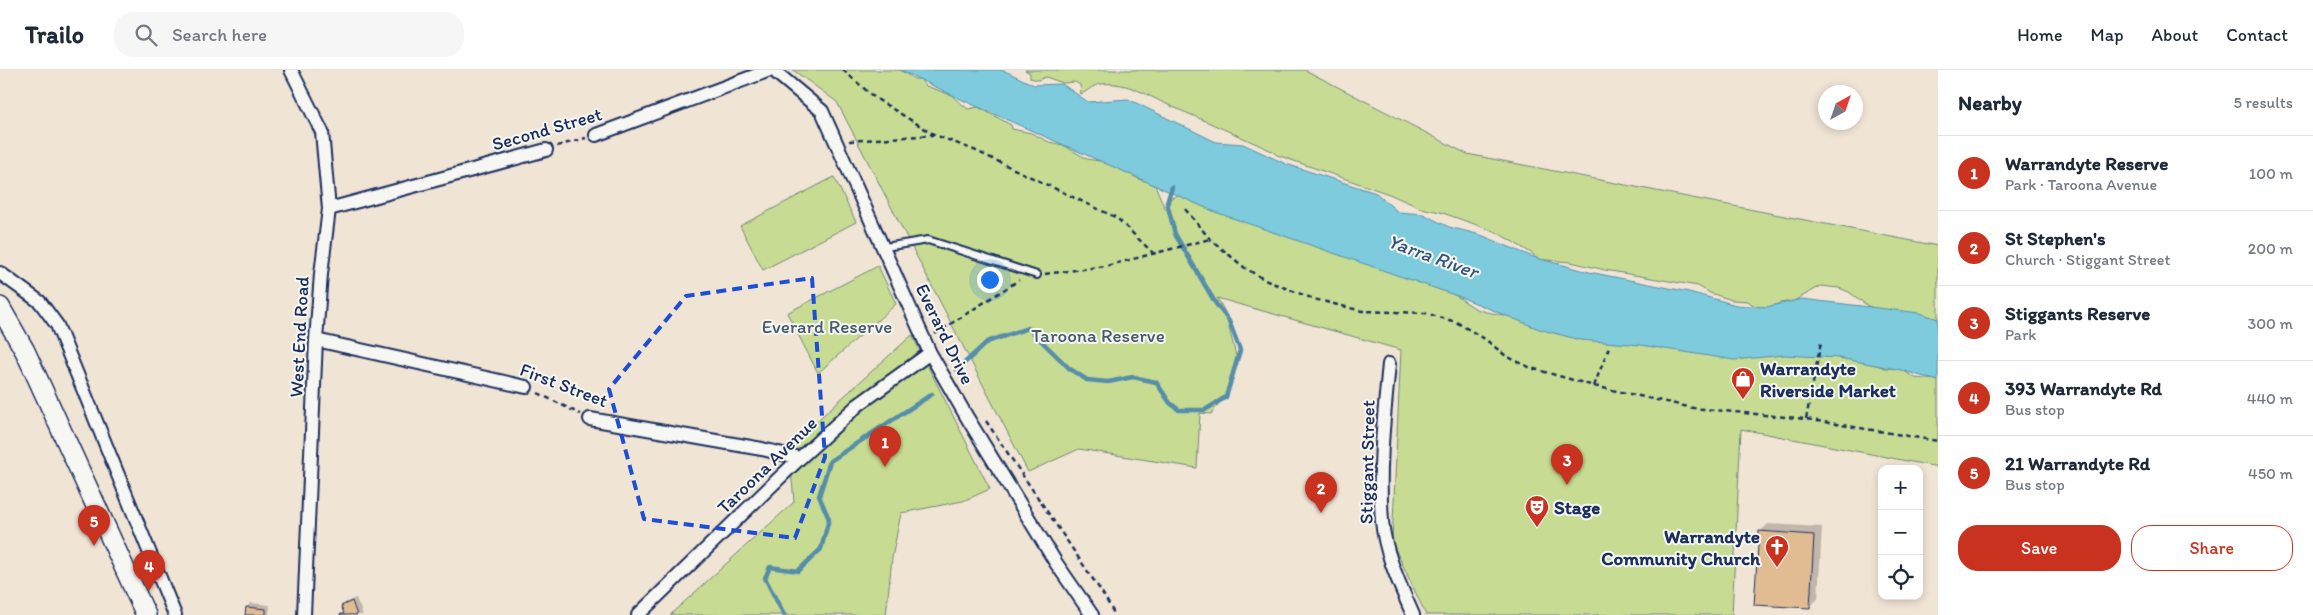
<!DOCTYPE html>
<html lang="en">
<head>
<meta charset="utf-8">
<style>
	body { margin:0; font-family:Itim,sans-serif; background:#f6f6f7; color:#1f2937 }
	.controls { position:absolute; right:15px; bottom:15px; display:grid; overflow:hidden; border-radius:10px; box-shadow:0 2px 8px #0003 }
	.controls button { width:45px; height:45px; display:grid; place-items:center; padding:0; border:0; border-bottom:1px solid #e0e1e3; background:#fff; color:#1f2937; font:25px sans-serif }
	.compass { position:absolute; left:1818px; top:15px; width:45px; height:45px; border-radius:50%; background:#fff; box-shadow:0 2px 8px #0003; rotate:40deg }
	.you { position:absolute; left:989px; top:209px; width:18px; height:18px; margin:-12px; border:4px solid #fff; border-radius:50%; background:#1a73e8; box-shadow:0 0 0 8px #1a73e833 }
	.badge { display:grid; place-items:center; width:32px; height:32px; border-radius:50%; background:#c8321e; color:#fff; font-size:16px; font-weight:700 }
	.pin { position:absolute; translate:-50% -41px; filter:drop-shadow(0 1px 2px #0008) }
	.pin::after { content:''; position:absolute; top:26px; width:18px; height:15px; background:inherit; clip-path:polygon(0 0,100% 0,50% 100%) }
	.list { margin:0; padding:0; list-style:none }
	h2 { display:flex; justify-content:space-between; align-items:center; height:65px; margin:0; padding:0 20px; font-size:21px }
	h2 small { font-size:16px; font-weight:400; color:#747a83 }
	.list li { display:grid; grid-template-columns:32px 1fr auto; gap:15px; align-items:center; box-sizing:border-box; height:75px; padding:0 20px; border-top:1px solid #e0e1e3 }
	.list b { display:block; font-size:19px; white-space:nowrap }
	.list p { margin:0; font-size:16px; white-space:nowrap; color:#747a83 }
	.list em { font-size:16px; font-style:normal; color:#747a83 }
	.actions { display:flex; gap:10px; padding:15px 20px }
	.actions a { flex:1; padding:11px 0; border:1px solid #c8321e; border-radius:20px; text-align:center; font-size:18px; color:#c8321e }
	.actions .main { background:#c8321e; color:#fff }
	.icon { flex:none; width:28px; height:28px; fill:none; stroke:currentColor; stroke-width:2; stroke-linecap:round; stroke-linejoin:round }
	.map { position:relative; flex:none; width:1938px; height:545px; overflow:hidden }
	header { display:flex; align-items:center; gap:30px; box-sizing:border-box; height:70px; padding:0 25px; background:#fff; border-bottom:1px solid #e0e1e3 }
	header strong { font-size:24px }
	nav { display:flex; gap:28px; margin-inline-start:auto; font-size:18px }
	.search { width:350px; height:45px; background:#f6f6f7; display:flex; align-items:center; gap:12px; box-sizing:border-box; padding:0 18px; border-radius:20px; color:#747a83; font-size:19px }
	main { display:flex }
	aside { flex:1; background:#fff }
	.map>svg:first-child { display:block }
</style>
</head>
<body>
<header>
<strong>Trailo</strong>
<div class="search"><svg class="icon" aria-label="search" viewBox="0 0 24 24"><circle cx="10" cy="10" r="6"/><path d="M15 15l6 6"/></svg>Search here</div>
<nav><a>Home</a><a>Map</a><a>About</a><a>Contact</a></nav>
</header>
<main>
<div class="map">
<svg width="1938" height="545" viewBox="0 0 1938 545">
	<rect width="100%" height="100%" fill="#f0e4d5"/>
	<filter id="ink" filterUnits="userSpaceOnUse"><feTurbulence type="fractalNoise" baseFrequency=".02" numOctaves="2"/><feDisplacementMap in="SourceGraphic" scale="10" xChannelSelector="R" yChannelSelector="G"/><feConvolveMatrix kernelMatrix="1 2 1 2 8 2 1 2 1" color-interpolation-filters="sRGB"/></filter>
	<g filter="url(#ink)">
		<path fill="#c7dc92" stroke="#718678" d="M 793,0 L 900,0 L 914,9 L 920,9 L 926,16 L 951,25 L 968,39 L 978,37 L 1011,55 L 1012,59 L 1031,63 L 1049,72 L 1063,75 L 1087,89 L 1106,92 L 1143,111 L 1148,110 L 1155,115 L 1165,139 L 1169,138 L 1170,129 L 1177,125 L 1444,218 L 1476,239 L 1486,242 L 1701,280 L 1728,288 L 1740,285 L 1832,284 L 1842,290 L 1850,288 L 1869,291 L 1884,298 L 1901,299 L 1915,308 L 1938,310 L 1938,397 L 1741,359 L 1732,545 L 1426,545 L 1392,472 L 1401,280 L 1217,228 L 1225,242 L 1237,290 L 1225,325 L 1211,344 L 1200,343 L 1197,398 L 1079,379 L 1028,402 L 837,32 Z
			M 1025,0 L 1305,0 L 1467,84 L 1938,176 L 1938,263 L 1868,236 L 1849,222 L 1839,218 L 1821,216 L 1794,231 L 1780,233 L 1771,237 L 1756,237 L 1748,231 L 1732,230 L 1710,223 L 1698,216 L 1605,200 L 1571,192 L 1535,189 L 1533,184 L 1498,163 L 1477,155 L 1440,142 L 1421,138 L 1389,124 L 1277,85 L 1272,81 C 1239,66 1206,51 1173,37 C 1149,27 1129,11 1101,14 C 1093,15 1088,21 1081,24 L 1080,15 L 1075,12 L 1063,13 L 1046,7 L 1038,10 L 1030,8 L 1030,3 Z
			M 834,107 L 856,152 L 763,200 L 740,156 Z
			M 878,196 L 896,234 L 818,303 L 787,243 Z
			M 912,265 L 990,419 L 963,431 L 901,443 L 892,488 L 886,545 L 670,545 L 794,432 L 789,376 Z"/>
		<path fill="#7ecbdd" stroke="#568daa" d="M 900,0 L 1003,0 L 1034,15 L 1062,14 L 1088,32 L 1128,29 L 1216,72 L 1243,74 L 1286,94 L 1376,123 L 1398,142 L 1423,144 L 1449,157 L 1481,165 L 1533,187 L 1589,202 L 1689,222 L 1736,235 L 1766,237 L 1802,229 L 1920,243 L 1938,249 L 1938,311 L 1901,300 L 1839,288 L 1784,285 L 1734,290 L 1641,275 L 1580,270 L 1539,259 L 1463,228 L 1215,142 L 967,32 Z"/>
		<path fill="#0003" d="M 1768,454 L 1822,457 L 1818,529 L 1809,537 L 1760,462 Z
			M 356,528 L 363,545 L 338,545 L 344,542 L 342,536 L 346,532 Z
			M 251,533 L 270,535 L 269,545 L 246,545 L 247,537 Z"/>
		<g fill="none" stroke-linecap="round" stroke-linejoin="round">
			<path stroke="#568daa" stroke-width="4.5" d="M 957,300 L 987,272 L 1028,258 L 1070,299 L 1087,310 L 1108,312 L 1133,307 L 1156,312 L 1170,333 L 1179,340 L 1205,340 L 1226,327 L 1240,280 L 1229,251 L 1216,234 L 1175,164 L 1167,133 L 1172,117
				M 784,545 L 765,508 L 770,497 L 798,501 L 821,479 L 829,449 L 819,426 L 830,391 L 932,324"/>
		</g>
		<path fill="#e1bb92" stroke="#1b2f5e" d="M 1759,461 L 1814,465 L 1810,538 L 1754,535 Z
			M 352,531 L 357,545 L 340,545 L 344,543 L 341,536 Z
			M 246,537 L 266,539 L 266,545 L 245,545 Z"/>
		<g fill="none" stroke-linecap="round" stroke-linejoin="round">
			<g stroke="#1b2f5e" stroke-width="10">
				<path id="service" d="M 885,177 L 928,170 L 1037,205"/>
			</g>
			<g stroke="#1b2f5e" stroke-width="16">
				<path id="minor" d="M 291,0 L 322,62 L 329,139 L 321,204 L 316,270 L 304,545
					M 773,0 L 822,41 L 930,283 L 968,349 L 1056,493 L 1092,545
					M 596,65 L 770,0
					M 329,139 L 546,80
					M 0,203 L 40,232 L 57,255 L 175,545
					M 316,270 L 526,317
					M 1389,294 C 1384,346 1378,399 1382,451 C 1385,484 1400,515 1413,545
					M 590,349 L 762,379 L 800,388
					M 638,545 L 800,388 L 858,335 L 930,283"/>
			</g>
			<g stroke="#1b2f5e" stroke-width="22">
				<path id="primary" d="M 0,237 L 25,281 L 146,545"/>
			</g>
			<path stroke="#1b2f5e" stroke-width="2.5" stroke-dasharray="5 4" stroke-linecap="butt" d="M 843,0 L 875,28 L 935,65 L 974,80 L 1117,148 L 1153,183
				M 849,71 L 934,65
				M 557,76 L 586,68
				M 1185,139 L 1210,169 L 1245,198 L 1267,211 L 1314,229 L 1362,241 L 1425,243 L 1456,252 L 1485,269 L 1506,286 L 1531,298 L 1594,316 L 1693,338 L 1806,349 L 1938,371
				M 1045,204 L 1106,196 L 1210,169
				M 935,264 L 1019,210
				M 1594,316 L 1609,277
				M 538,323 L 580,344
				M 1806,349 L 1821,272
				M 986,351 L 1103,524 L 1115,545"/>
			<use href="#service" stroke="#f6f6f2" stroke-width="6"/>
			<use href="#minor" stroke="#f6f6f2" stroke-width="12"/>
			<use href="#primary" stroke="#f6f6f2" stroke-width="19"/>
		</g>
	</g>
	<path fill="none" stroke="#1d4ed8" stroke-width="4" stroke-dasharray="10 6" stroke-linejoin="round" d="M 812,208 L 825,387 L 795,468 L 644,449 L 609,319 L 686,226 Z"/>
	<defs>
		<g id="shop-pin" transform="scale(1.25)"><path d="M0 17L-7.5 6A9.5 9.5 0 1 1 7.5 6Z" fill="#c8321e" stroke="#f6f6f2"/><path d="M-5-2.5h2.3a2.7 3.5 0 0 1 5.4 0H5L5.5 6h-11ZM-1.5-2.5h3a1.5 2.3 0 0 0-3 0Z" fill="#fff"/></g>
		<g id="theatre-pin" transform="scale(1.25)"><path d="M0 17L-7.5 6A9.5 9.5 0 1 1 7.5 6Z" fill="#c8321e" stroke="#f6f6f2"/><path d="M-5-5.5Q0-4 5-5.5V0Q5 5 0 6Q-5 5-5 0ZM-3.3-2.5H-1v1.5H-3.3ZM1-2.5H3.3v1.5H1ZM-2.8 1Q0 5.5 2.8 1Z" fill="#fff"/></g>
		<g id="church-pin" transform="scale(1.25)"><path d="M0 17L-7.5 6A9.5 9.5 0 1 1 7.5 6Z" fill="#c8321e" stroke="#f6f6f2"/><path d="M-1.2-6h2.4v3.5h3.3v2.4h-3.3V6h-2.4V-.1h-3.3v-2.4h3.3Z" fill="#fff"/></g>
	</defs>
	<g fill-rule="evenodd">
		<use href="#shop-pin" x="1743" y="309"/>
		<use href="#theatre-pin" x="1537" y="437"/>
		<use href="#church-pin" x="1777" y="477"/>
	</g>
	<g text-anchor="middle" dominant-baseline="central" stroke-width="4" stroke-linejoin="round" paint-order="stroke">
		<g font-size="19" fill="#1b2f5e" stroke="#f6f6f2">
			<text transform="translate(547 59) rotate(-16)">Second Street</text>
			<text transform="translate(945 264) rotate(64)">Everard Drive</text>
			<text transform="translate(299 267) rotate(-87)">West End Road</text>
			<text transform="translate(564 315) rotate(21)">First Street</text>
			<text transform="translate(1367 392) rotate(-89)">Stiggant Street</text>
			<text transform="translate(767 395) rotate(-44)">Taroona Avenue</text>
		</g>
		<g font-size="19" fill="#465a6b" stroke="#f6f6f2">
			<text x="827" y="256">Everard Reserve</text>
			<text x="1098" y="265">Taroona Reserve</text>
		</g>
		<g font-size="19" font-weight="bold" fill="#1b2f5e" stroke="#f6f6f2" text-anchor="start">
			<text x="1760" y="298">Warrandyte<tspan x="1760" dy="22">Riverside Market</tspan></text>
			<text x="1554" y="437">Stage</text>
			<text x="1760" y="466" text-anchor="end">Warrandyte<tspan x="1760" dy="22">Community Church</tspan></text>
		</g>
		<g font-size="20" font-style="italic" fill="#34567e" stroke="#f6f6f2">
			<text transform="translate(1433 186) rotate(20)">Yarra River</text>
		</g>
	</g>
</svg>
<div class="controls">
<button>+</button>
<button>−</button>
<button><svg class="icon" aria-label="locate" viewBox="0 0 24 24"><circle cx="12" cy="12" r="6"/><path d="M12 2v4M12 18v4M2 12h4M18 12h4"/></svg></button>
</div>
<svg class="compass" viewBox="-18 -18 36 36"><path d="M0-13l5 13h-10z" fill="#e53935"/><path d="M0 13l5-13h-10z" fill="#747a83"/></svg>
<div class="you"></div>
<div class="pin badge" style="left:885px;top:397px">1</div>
<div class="pin badge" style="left:1321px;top:443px">2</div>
<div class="pin badge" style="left:1567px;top:415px">3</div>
<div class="pin badge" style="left:149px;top:521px">4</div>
<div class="pin badge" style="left:94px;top:476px">5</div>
</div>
<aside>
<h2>Nearby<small>5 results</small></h2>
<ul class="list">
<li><span class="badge">1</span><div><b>Warrandyte Reserve</b><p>Park · Taroona Avenue</p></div><em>100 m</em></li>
<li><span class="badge">2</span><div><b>St Stephen's</b><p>Church · Stiggant Street</p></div><em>200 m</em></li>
<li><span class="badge">3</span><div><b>Stiggants Reserve</b><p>Park</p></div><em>300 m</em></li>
<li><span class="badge">4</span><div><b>393 Warrandyte Rd</b><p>Bus stop</p></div><em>440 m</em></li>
<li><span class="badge">5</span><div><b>21 Warrandyte Rd</b><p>Bus stop</p></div><em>450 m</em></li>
</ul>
<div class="actions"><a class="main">Save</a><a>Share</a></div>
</aside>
</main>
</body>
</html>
